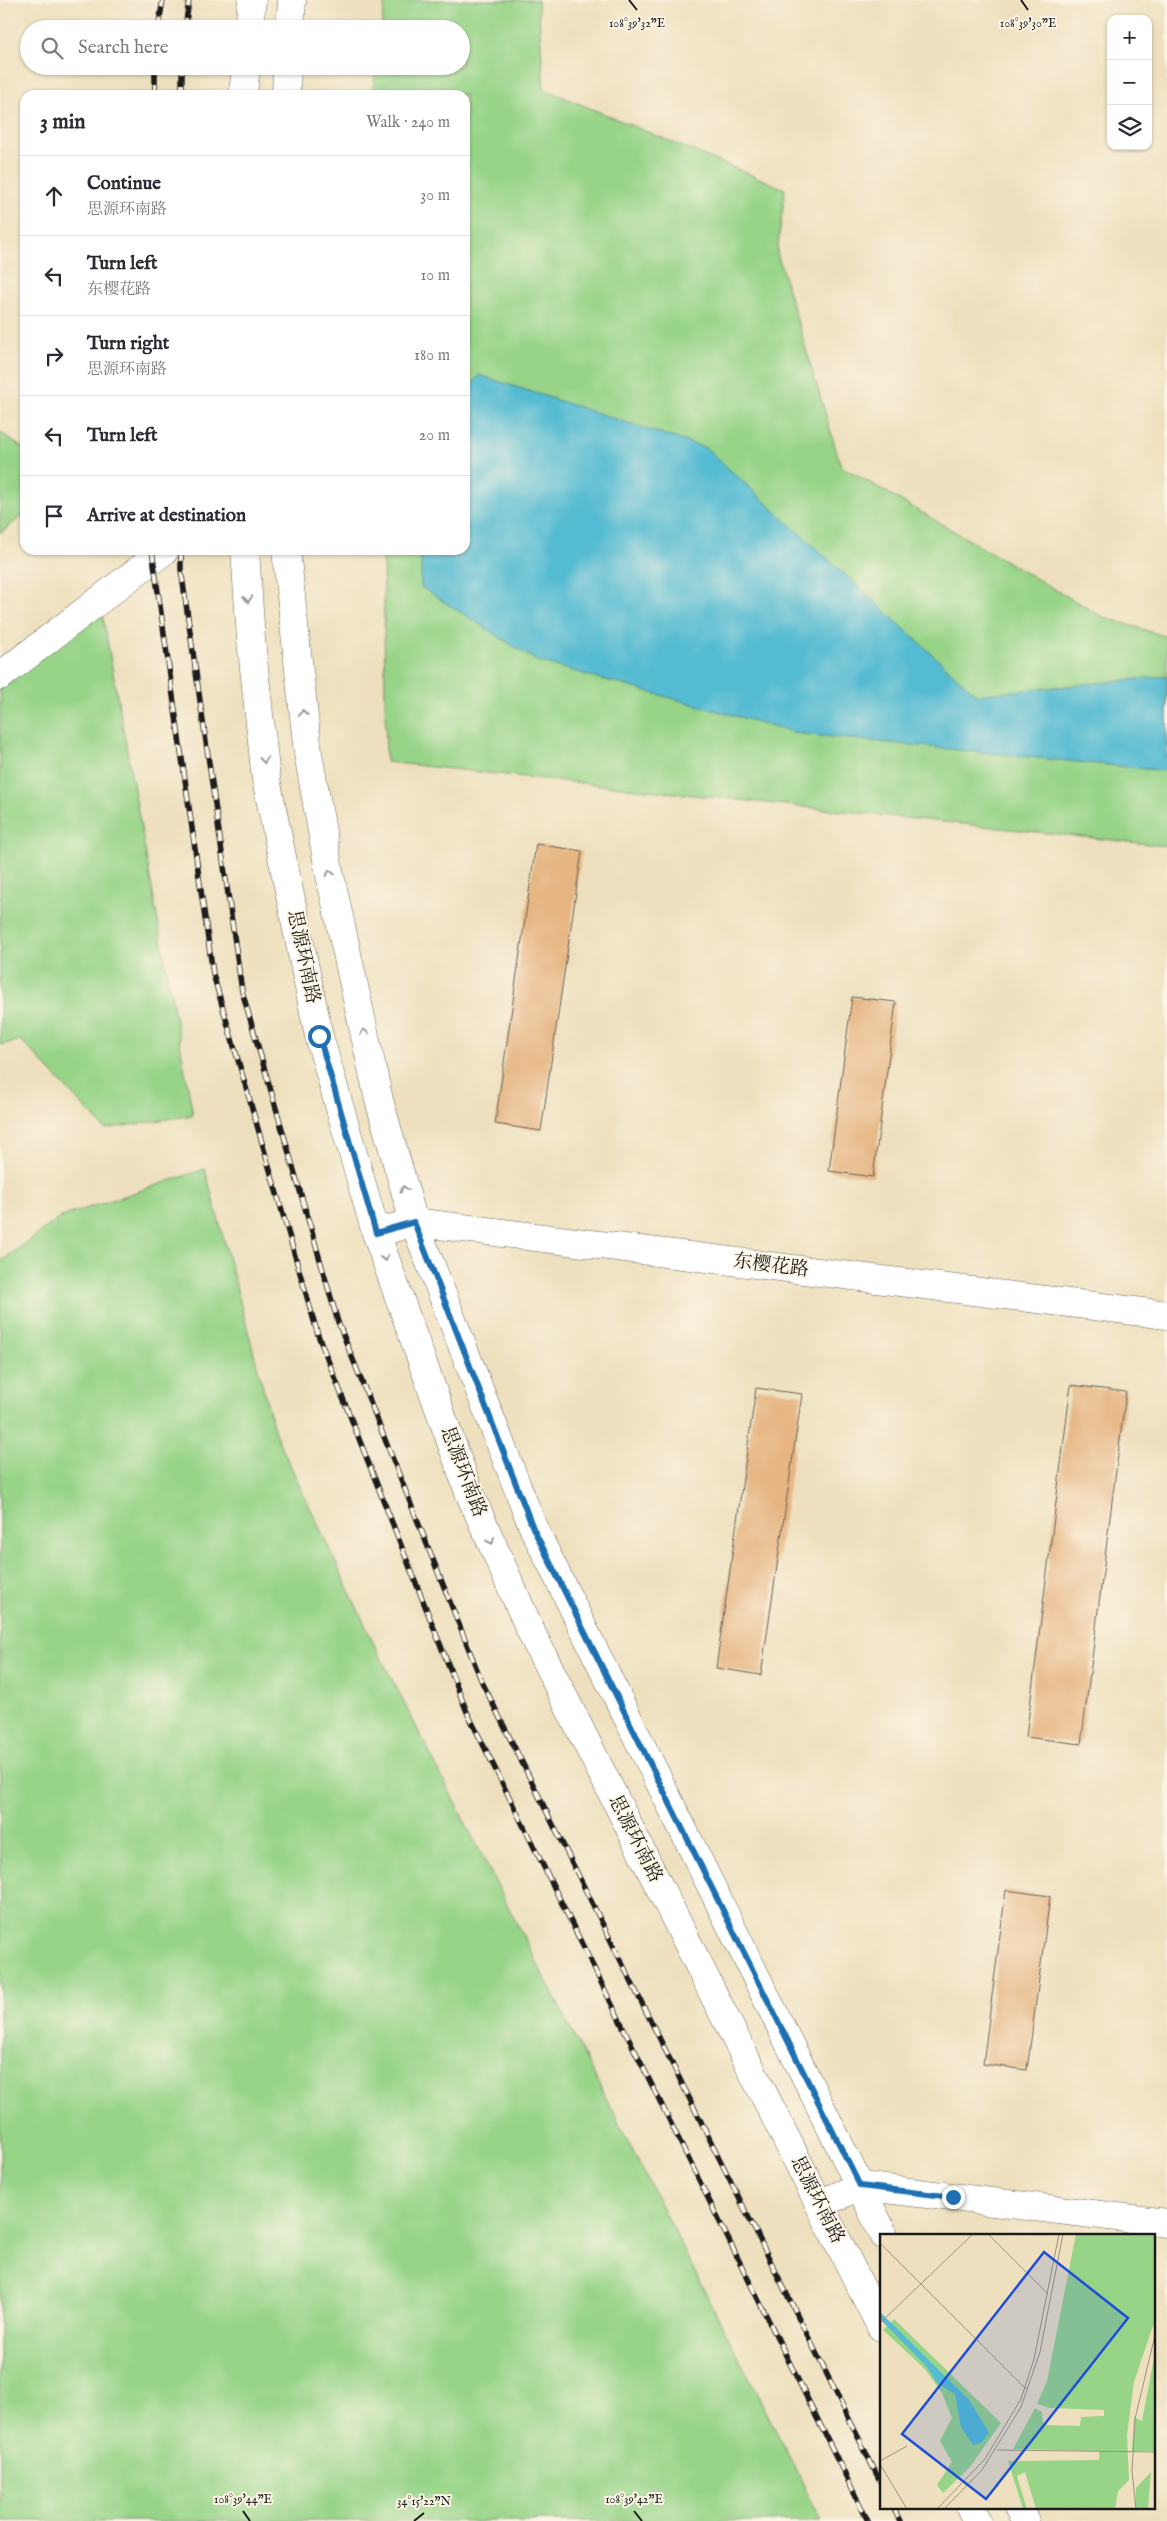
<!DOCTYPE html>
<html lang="en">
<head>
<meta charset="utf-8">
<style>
	body { margin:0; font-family:"IM FELL English","Noto Serif SC",serif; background:#f2f2f3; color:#2b2b33 }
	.controls { position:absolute; right:15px; top:15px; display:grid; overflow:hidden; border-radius:10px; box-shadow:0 1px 4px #0004 }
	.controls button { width:45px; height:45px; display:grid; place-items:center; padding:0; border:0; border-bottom:1px solid #e1e1e2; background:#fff; color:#2b2b33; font:25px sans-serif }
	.stop { position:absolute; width:15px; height:15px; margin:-11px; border:4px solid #1f6fb2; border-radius:50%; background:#fff }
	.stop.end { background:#1f6fb2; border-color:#fff; box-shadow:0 1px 5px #0008 }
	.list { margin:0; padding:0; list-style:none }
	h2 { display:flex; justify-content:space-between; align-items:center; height:65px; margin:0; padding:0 20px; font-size:21px }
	h2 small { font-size:16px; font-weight:400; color:#7c7c81 }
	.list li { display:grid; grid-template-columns:32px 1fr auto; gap:15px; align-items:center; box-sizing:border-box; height:80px; padding:0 20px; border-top:1px solid #e1e1e2 }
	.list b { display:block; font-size:19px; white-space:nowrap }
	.list p { margin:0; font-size:16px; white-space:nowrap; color:#7c7c81 }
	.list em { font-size:16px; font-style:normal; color:#7c7c81 }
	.icon { flex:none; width:28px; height:28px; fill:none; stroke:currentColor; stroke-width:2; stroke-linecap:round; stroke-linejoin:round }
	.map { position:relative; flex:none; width:1167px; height:2521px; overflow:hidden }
	.search { position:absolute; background:#fff; box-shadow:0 1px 4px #0004; left:20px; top:20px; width:450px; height:55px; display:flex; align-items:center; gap:12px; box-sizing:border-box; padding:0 18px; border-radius:28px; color:#7c7c81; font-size:19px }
	.panel { position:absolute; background:#fff; box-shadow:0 1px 4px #0004; left:20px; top:90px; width:450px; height:465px; border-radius:15px }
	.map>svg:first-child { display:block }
</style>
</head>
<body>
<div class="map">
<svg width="1167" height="2521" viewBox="0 0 1167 2521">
	<rect width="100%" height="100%" fill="#fcf5e5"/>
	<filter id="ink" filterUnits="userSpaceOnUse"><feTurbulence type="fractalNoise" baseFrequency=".02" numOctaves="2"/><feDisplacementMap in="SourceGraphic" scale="10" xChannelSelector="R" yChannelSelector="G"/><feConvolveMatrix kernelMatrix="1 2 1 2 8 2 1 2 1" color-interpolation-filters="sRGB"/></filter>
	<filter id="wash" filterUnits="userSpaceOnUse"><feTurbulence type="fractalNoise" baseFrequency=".0096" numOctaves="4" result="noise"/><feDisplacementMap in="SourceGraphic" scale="20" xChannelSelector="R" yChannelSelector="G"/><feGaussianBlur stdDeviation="1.12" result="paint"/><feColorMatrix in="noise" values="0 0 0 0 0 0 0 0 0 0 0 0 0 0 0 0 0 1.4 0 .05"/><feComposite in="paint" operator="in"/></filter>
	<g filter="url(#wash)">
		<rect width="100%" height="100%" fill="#eee0be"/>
		<path fill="#97d488" stroke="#5a7852" d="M 385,0 L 538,0 L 544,89 L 785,189 L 777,253 L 841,466 L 1101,616 L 1167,637 L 1167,846 L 386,762 L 383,550 L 465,550 L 465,95 L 372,95 L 376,66 L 461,66 L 461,29 L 381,29 Z
			M 0,432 L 25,450 L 25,514 L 0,533 Z
			M 102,612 L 193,1115 L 105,1129 L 21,1040 L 0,1045 L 0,689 Z
			M 205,1169 L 275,1433 L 375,1646 L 822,2521 L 0,2521 L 0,1262 L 61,1217 Z"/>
		<path fill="#54bbd2" stroke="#386c77" d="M 479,375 L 706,448 L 977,695 L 1167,676 L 1167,771 L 801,734 L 537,661 L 421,587 L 421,550 L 465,550 L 465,393 Z"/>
		<g id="blocks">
			<path fill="#e6b582" d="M 536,844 L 582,851 L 541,1131 L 495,1124 Z
				M 852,997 L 896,1002 L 873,1177 L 829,1171 Z
				M 1071,1385 L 1126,1392 L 1081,1744 L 1026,1737 Z
				M 756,1388 L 802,1394 L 761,1675 L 716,1668 Z
				M 1006,1890 L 1050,1896 L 1027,2070 L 983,2064 Z"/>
		</g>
	</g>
	<g filter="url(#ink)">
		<use href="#blocks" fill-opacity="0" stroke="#666155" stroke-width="1"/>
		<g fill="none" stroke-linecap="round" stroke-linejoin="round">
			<g stroke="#666155" stroke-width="29">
				<path id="minor" d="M 249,29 L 252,0
					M 290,29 L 292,0
					M 243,95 L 246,66
					M 286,95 L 287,66
					M 245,550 L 251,640 L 266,779 L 319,1036 L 376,1233 L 469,1492 L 533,1636 L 881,2327
					M 286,550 L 308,753 L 329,871 L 379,1100 L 414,1222 L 533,1527 L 884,2235
					M 0,676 L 165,550
					M 376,1233 L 414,1222 L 1167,1315
					M 820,2204 L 860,2186 L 1167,2223
					M 970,2507 L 977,2521
					M 1018,2507 L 1025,2521"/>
			</g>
			<use href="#minor" stroke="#fff" stroke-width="28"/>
			<g stroke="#1c1c1c" stroke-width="5.5">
				<path id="rail" d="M 158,29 L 163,0
					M 185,29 L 189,0
					M 155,95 L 155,66
					M 182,95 L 182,66
					M 152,550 L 213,974 L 318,1335 L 467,1712 L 868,2521
					M 181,550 L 181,569 L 242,991 L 338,1322 L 482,1682 L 881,2483
					M 893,2507 L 900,2521"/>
			</g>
			<use href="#rail" stroke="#fcf5e5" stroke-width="4" stroke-dasharray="11" stroke-linecap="butt"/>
		</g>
		<defs><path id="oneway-chevron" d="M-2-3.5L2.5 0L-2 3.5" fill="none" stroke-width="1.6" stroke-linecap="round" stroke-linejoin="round" transform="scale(1.25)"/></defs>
		<g stroke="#999">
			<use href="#oneway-chevron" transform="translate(248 599) rotate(86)"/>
			<use href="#oneway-chevron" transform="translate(303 713) rotate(-96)"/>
			<use href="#oneway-chevron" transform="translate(264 760) rotate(84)"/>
			<use href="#oneway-chevron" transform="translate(330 873) rotate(-102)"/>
			<use href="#oneway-chevron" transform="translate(364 1032) rotate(-102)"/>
			<use href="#oneway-chevron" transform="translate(404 1189) rotate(-106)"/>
			<use href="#oneway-chevron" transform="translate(385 1258) rotate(70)"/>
			<use href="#oneway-chevron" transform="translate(491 1541) rotate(66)"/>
		</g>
	</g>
	<g fill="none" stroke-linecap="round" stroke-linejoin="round" filter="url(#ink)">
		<path stroke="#1f6fb2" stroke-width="6" d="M 319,1036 L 376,1233 L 414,1222 L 533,1528 L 860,2186 L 953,2197"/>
	</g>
	<path fill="none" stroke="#1c1c1c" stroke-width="2" d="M 629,0 L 637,10M 1021,0 L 1028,10M 243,2511 L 250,2521M 634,2511 L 642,2521M 414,2521 L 424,2513"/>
	<g text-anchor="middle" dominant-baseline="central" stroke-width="4" stroke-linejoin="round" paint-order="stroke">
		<g font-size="19" fill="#1c1c1c" stroke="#fcf5e5">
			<text transform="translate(303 957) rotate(78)">思源环南路</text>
			<text transform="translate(771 1266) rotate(7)">东樱花路</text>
			<text transform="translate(463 1472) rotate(69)">思源环南路</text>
			<text transform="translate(635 1839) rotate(63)">思源环南路</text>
			<text transform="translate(817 2200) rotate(63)">思源环南路</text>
		</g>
	</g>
	<g transform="translate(880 2234)">
		<rect width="275" height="275" fill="#eee0be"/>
		<path d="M 196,0 L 275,0 L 275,86 L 254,148 L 247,201 L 249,246 L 238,257 L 235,275 L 156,275 L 145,238 L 137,242 L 147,275 L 143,275 L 128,227 L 219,226 L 219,217 L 133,215 L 155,174 L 162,178 L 163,189 L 168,191 L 200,192 L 201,183 L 224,182 L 224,176 L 170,174 L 157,170 L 167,147 ZM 14,85 L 121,189 L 90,233 L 63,259 L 57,251 L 72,228 L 60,207 L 72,184 L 62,159 L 45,135 L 3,96 ZM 275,118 L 274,217 L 252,217 L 254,183 L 262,187 ZM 271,238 L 268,275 L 255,275 L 256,254 Z" fill="#97d488"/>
		<path d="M 0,78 L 90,167 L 109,199 L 101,209 L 93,211 L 81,193 L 75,160 L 57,149 L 47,133 L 0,85 Z" fill="#54bbd2"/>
		<path fill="none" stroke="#9a927d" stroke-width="1" d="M 108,0 L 168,60M 0,9 L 146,155M 0,89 L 93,0M 117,216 L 275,218M 0,227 L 27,212M 0,230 L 27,275M 57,275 L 105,225 L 141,165 L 154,125 L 179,0M 64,275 L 102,236 L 141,173 L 160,118 L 183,0M 256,275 L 252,237 L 255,185 L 275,101"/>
		<path fill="#1d4ed8" fill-opacity="0.15" stroke="#1d4ed8" stroke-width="2.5" d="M 164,18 L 248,84 L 106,265 L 22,200 Z"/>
		<rect width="275" height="275" fill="none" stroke="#1c1c1c" stroke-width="2.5"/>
	</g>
	<g font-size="12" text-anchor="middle" fill="#1c1c1c" stroke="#fcf5e5" stroke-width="4" stroke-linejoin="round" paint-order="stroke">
		<text x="637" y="27">108°39'32"E</text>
		<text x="1028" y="27">108°39'30"E</text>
		<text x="243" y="2503">108°39'44"E</text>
		<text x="634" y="2503">108°39'42"E</text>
		<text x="424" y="2505">34°15'22"N</text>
	</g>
</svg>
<div class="controls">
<button>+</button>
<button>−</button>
<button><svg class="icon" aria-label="layers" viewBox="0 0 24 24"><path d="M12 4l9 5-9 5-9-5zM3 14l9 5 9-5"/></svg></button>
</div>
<div class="stop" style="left:319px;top:1036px"></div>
<div class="stop end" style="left:953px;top:2197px"></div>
<div class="search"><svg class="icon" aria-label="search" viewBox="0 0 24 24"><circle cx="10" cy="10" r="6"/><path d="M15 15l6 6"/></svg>Search here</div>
<section class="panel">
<h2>3 min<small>Walk · 240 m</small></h2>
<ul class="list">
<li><svg class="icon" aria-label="ahead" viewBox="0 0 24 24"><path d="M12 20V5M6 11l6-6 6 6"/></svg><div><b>Continue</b><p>思源环南路</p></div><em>30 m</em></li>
<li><svg class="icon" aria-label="left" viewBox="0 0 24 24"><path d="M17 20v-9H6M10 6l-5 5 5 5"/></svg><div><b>Turn left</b><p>东樱花路</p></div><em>10 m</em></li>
<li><svg class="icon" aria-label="right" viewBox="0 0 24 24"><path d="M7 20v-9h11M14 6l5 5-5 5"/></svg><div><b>Turn right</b><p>思源环南路</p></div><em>180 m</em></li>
<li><svg class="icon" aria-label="left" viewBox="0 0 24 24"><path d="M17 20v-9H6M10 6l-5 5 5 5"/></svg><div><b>Turn left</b></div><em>20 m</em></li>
<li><svg class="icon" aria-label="arrive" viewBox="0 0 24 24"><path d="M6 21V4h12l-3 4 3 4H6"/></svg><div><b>Arrive at destination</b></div></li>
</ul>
</section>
</div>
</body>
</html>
